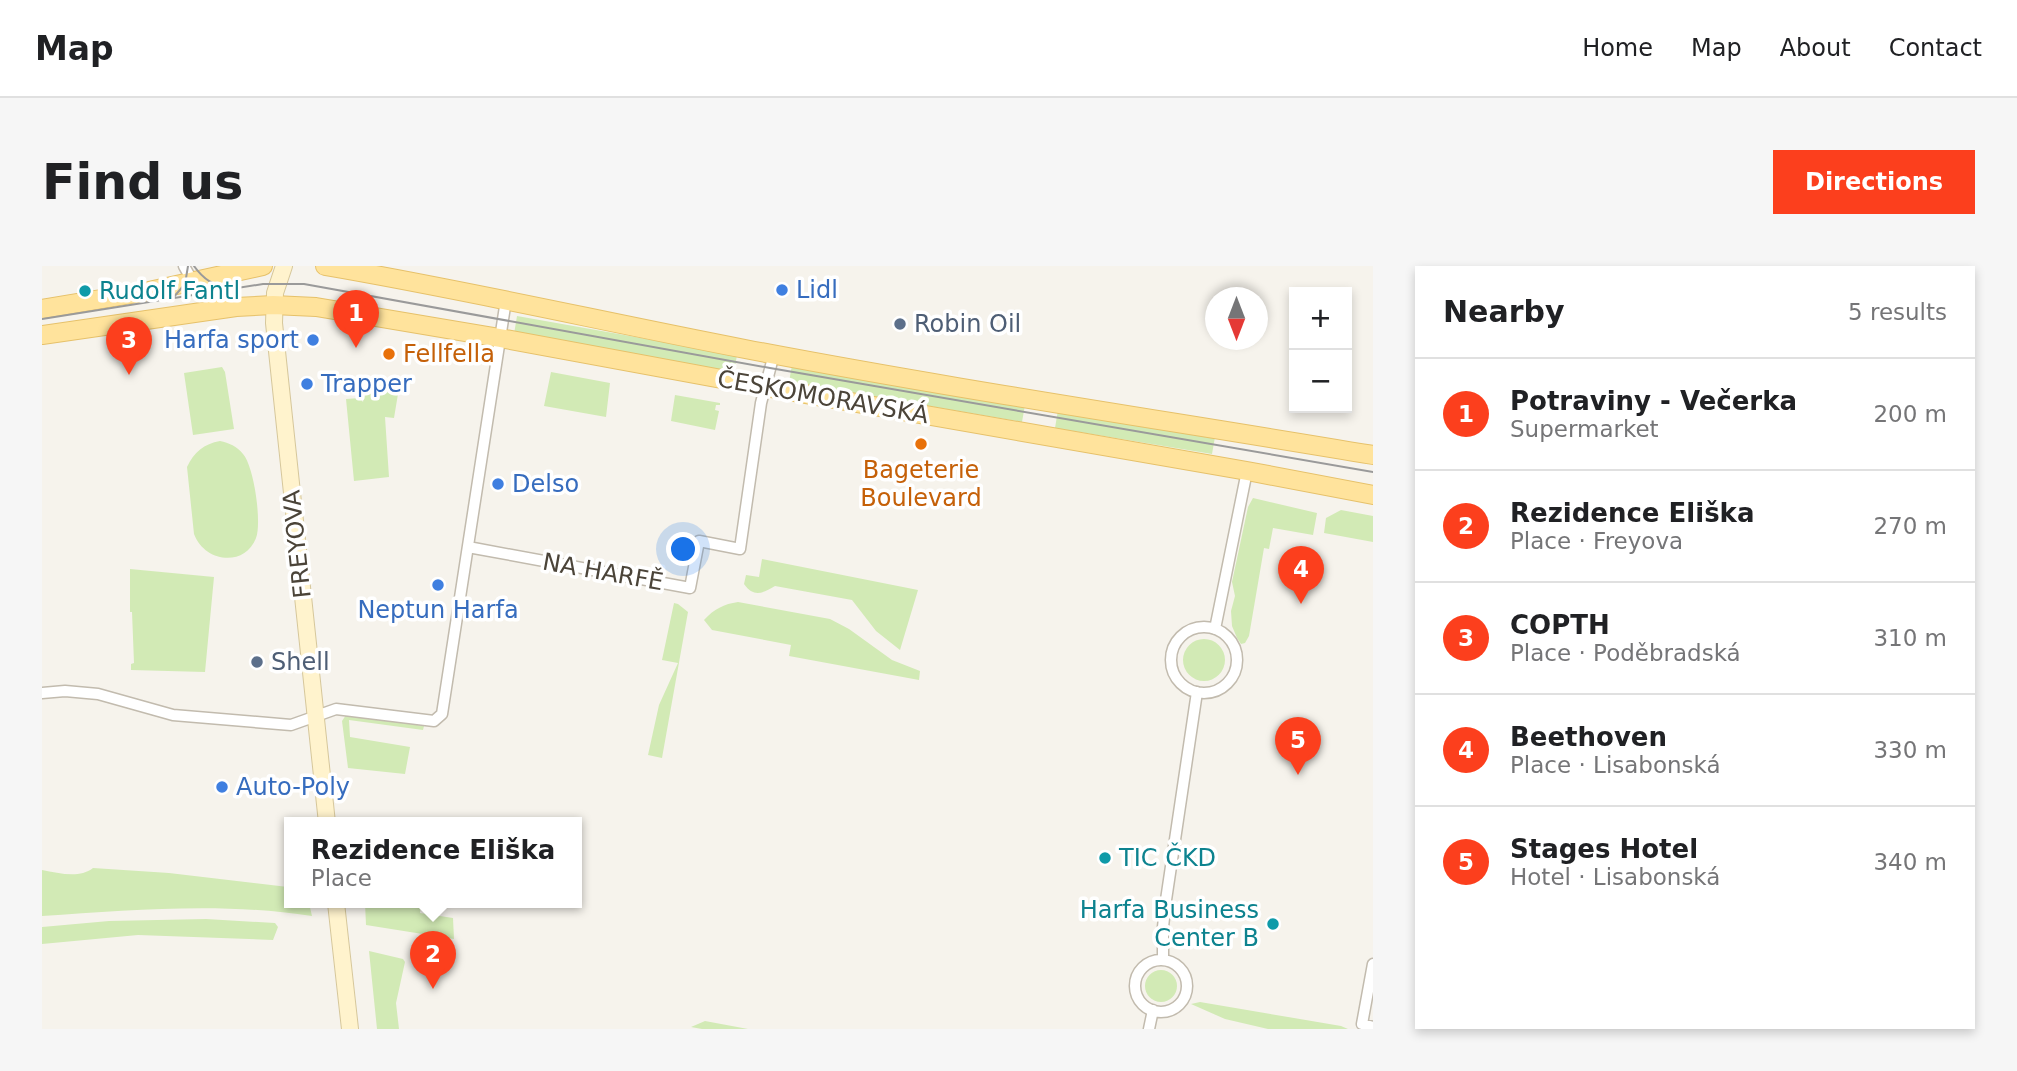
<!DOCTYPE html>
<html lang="en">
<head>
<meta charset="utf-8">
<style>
	body { margin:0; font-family:"DejaVu Sans",sans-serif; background:#f6f6f6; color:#202124 }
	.controls { position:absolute; right:21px; top:21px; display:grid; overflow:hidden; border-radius:0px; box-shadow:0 4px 10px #0003 }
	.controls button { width:63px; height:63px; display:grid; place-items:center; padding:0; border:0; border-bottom:2px solid #e0e0e0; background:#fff; color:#202124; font:35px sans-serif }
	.compass { position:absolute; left:1163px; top:21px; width:63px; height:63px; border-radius:50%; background:#fff; box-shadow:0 4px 10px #0003; rotate:180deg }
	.you { position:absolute; left:642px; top:284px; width:24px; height:24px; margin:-18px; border:5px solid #fff; border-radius:50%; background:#1a73e8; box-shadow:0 0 0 10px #1a73e833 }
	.badge { display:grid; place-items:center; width:46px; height:46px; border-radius:50%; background:#fc3f1d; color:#fff; font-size:23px; font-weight:700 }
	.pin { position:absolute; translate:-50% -58px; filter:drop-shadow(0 2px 4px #0008) }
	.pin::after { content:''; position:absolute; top:37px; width:24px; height:21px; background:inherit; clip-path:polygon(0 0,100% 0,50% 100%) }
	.popup { position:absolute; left:242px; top:551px; width:298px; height:91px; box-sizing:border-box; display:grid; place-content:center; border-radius:0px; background:#fff; filter:drop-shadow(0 2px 5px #0005); font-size:23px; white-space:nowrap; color:#757577 }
	.popup b { font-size:26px; color:#202124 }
	.popup::after { content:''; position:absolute; left:50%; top:100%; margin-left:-14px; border:14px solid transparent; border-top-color:#fff }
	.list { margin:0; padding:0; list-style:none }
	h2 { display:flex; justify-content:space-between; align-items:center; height:91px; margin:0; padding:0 28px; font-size:30px }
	h2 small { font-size:23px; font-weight:400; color:#757577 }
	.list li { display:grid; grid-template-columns:46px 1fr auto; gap:21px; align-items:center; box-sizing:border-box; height:112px; padding:0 28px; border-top:2px solid #e0e0e0 }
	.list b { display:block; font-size:26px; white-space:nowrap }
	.list p { margin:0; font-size:23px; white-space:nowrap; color:#757577 }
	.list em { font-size:23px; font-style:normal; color:#757577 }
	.map { position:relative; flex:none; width:1331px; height:763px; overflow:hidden; border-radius:0px }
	header { display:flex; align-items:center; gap:42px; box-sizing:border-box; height:98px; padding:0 35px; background:#fff; border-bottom:2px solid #e0e0e0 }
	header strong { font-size:33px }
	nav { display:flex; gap:38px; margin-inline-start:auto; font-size:24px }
	.intro { display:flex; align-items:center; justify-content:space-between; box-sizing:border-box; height:168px; padding:0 42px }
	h1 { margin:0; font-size:49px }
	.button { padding:18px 32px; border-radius:0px; background:#fc3f1d; color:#fff; font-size:24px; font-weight:700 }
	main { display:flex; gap:42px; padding:0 42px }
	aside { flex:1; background:#fff; border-radius:0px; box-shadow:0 4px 10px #0003 }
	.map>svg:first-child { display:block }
</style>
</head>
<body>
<header>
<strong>Map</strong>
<nav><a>Home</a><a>Map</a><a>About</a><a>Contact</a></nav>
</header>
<div class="intro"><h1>Find us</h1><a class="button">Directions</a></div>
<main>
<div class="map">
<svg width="1331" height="763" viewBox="0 0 1331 763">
	<rect width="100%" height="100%" fill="#f6f3ec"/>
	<path fill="#d2eab5" d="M 475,50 L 695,89 L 692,107 L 472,68 Z
		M 750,99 L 983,139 L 980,156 L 747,116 Z
		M 180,101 L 183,106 L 192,163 L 151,169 L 142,107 Z
		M 509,106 L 568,117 L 564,151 L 502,140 Z
		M 325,116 L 357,122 L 352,152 L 343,151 L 347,211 L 312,215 L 304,133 L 318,132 L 321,136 Z
		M 633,129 L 678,137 L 678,139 L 674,139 L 673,144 L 677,145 L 673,164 L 629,155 Z
		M 1016,144 L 1173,171 L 1170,188 L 1013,162 Z
		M 178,175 C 187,177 195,180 201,188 C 212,200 220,257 214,272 C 203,301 163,297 152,268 L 145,201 C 152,186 162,178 178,175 Z
		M 1211,232 L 1275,247 L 1271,269 L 1231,262 L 1227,283 L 1222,282 L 1207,370 L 1203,377 L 1199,378 L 1195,372 L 1190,360 L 1189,345 L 1193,330 L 1190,316 L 1206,241 Z
		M 1299,244 L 1331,250 L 1331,276 L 1282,267 L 1284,252 Z
		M 720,293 L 876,324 L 858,384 L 834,365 L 810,334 L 733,320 C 721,327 712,332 702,318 L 704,309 L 717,311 Z
		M 88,303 L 172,311 L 163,406 L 89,404 L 89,398 L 92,397 L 90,346 L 88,346 Z
		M 696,336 L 788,353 L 807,363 L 850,394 L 878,405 L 877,414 L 747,390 L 749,379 L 670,364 L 662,354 C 672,343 682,338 696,336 Z
		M 632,337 L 636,338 L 646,346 L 620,492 L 606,489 L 617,439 L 636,397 L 620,394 Z
		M1141 394a21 21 0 1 1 42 0a21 21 0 1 1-42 0Z
		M 304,449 L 382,460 L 381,464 L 307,454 L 308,471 L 368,481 L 363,508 L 306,502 L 300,455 Z
		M 51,602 L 127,607 L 246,621 L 245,627 L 247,628 L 247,637 L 267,637 L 270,650 C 181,636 90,644 0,650 L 0,604 C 17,607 37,613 51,602 Z
		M 323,637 L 379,637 L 378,647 L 411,652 L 412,673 L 324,659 Z
		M 164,653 L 233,657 L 236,661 L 231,674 L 96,669 L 0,678 L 0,661 L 67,655 Z
		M 327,685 L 361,693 L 363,696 L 354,737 L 357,763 L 335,763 Z
		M1103 720a16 16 0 1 1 32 0a16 16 0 1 1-32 0Z
		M 1158,736 L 1299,760 L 1306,763 L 1226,763 L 1183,753 L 1149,738 Z
		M 663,755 L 706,763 L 660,763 L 649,761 Z"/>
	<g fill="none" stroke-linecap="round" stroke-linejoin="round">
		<g stroke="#c2bbae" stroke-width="13">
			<path id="minor" d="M 142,0 L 151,16
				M 426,281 L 648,322 L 657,275 L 698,283 L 719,137 L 732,88
				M1129 394a33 33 0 1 1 66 0a33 33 0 1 1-66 0Z
				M 1173,363 L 1205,205
				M 0,427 L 23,425 L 56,428 L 131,449 L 249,459 L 294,443 L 392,455 L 400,448 L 464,34
				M 1121,694 L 1121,661 L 1124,634 L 1155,426
				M1093 720a26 26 0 1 1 52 0a26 26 0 1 1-52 0Z
				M 1331,698 L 1320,758 L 1331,761
				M 1107,763 L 1111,744"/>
		</g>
		<g stroke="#d6c79b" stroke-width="18">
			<path id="secondary" d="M 242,0 L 233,27 L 232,57 L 285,557
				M 294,637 L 308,763"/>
		</g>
		<g stroke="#e6c16a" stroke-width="20">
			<path id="primary" d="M 283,0 C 424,24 563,56 703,83 C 911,123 1122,154 1331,189
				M 0,43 L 107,25 L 221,0
				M 0,69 L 194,41 L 231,39 L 274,41 L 458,72 L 723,121 L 1205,205 L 1331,229"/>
		</g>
		<use href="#minor" stroke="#fff" stroke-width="10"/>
		<use href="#secondary" stroke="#fff3cd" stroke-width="16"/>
		<use href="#primary" stroke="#ffe39c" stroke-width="18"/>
		<path stroke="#9a9a9a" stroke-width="2" d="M 152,0 C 161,13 171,20 186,22
			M 130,33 L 143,18 L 146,0
			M 0,53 L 221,18 L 262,18 L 728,102 L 1331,206"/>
	</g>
	<g fill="#3f7fe0" stroke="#fff" stroke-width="2.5">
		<circle cx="740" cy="24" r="7"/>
		<circle cx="271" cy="74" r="7"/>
		<circle cx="265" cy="118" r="7"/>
		<circle cx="456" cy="218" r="7"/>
		<circle cx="396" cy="319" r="7"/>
		<circle cx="180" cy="521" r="7"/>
	</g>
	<g fill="#0f9aa8" stroke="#fff" stroke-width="2.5">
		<circle cx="43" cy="25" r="7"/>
		<circle cx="1063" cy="592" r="7"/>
		<circle cx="1231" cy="658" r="7"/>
	</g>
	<g fill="#5c6f8a" stroke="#fff" stroke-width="2.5">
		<circle cx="858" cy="58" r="7"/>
		<circle cx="215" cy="396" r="7"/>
	</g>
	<g fill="#e8710a" stroke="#fff" stroke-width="2.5">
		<circle cx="347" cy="88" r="7"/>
		<circle cx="879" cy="178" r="7"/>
	</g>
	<g text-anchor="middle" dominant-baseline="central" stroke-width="7" stroke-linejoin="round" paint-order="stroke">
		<g font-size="24" fill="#366cbe" stroke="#fff" text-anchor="start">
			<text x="754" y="24">Lidl</text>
			<text x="257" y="74" text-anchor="end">Harfa sport</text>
			<text x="279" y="118">Trapper</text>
			<text x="470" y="218">Delso</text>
			<text x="396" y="344" text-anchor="middle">Neptun Harfa</text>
			<text x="194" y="521">Auto-Poly</text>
		</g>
		<g font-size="24" fill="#0d838f" stroke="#fff" text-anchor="start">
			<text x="57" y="25">Rudolf Fantl</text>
			<text x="1077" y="592">TIC ČKD</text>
			<text x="1217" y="644" text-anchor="end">Harfa Business<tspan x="1217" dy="28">Center B</tspan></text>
		</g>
		<g font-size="24" fill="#4e5e75" stroke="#fff" text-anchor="start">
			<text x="872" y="58">Robin Oil</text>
			<text x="229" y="396">Shell</text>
		</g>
		<g font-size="24" fill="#c56008" stroke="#fff" text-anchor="start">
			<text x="361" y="88">Fellfella</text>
			<text x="879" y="204" text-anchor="middle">Bageterie<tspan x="879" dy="28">Boulevard</tspan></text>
		</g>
		<g font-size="24" fill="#4b4439" stroke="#fff">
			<text transform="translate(781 131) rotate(10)">ČESKOMORAVSKÁ</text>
			<text transform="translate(255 278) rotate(-96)">FREYOVA</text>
			<text transform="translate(561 306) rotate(10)">NA HARFĚ</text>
		</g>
	</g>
</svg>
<div class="controls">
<button>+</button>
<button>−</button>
</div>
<svg class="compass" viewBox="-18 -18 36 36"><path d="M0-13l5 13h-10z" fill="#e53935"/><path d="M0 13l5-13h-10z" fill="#757577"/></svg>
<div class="you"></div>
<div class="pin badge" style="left:314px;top:82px">1</div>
<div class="pin badge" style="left:391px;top:723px">2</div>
<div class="popup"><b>Rezidence Eliška</b>Place</div>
<div class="pin badge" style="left:87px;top:109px">3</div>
<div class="pin badge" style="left:1259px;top:338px">4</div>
<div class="pin badge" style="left:1256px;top:509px">5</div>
</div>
<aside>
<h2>Nearby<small>5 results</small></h2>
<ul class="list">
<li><span class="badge">1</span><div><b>Potraviny - Večerka</b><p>Supermarket</p></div><em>200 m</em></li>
<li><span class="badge">2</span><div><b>Rezidence Eliška</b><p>Place · Freyova</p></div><em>270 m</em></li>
<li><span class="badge">3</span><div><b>COPTH</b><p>Place · Poděbradská</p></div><em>310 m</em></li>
<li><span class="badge">4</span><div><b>Beethoven</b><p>Place · Lisabonská</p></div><em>330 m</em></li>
<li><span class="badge">5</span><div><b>Stages Hotel</b><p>Hotel · Lisabonská</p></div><em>340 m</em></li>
</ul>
</aside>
</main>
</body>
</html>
